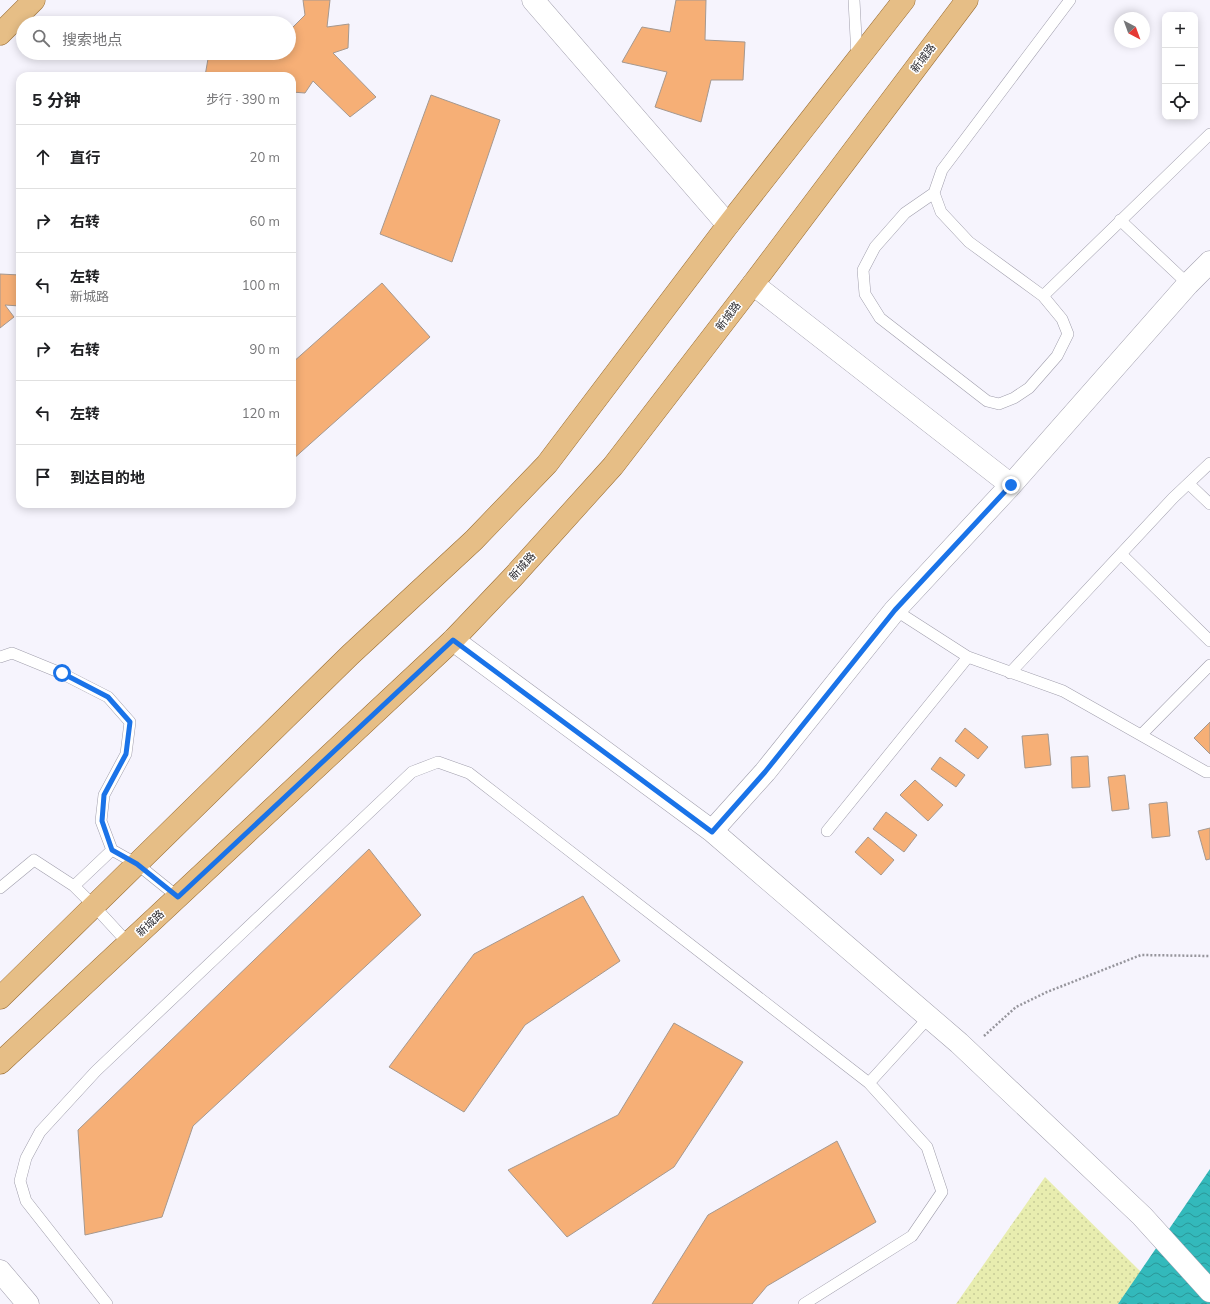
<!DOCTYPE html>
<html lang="zh">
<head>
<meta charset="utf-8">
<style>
	body { margin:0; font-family:Mulish,"Noto Sans SC",sans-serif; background:#f2f2f2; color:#202124 }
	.controls { position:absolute; right:12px; top:12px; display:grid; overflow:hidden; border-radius:8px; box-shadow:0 2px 10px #0003 }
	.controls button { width:36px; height:36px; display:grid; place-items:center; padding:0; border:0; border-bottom:1px solid #e0e0e0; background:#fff; color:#202124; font:20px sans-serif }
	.compass { position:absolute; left:1114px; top:12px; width:36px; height:36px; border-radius:50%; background:#fff; box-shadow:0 2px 10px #0003; rotate:139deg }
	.stop { position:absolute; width:12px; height:12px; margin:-9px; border:3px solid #1a73e8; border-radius:50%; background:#fff }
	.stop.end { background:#1a73e8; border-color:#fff; box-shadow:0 1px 4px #0008 }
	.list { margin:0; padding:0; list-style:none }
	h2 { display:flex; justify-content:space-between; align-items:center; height:52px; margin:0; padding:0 16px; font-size:17px }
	h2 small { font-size:13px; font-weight:400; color:#757577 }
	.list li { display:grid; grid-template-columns:26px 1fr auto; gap:12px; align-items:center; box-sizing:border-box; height:64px; padding:0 16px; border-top:1px solid #e0e0e0 }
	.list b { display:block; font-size:15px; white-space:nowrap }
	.list p { margin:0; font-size:13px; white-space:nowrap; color:#757577 }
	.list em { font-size:13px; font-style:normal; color:#757577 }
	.icon { flex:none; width:22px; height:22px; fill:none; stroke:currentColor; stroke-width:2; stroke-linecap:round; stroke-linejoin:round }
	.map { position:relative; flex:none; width:1210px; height:1304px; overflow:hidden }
	.search { position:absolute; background:#fff; box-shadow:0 2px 10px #0003; left:16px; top:16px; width:280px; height:44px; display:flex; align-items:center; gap:10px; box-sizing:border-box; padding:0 14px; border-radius:22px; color:#757577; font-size:15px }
	.panel { position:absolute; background:#fff; box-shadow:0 2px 10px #0003; left:16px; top:72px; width:280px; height:436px; border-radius:12px }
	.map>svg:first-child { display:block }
</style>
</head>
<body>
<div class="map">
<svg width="1210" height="1304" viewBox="0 0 1210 1304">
	<defs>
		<pattern id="park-dots" width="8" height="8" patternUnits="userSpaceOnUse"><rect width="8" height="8" fill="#e8edaf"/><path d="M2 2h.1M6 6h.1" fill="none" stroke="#c7cb97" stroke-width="1.8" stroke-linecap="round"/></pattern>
		<pattern id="water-waves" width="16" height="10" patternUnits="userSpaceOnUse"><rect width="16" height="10" fill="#33b9bb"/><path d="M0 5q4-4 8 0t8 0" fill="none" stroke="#2b9798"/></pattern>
	</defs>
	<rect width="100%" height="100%" fill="#f6f4fd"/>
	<path fill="url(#park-dots)" d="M 1045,1177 L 1141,1272 L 1118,1304 L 956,1304 Z"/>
	<path fill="url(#water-waves)" d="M 1210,1169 L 1210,1304 L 1118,1304 Z"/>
	<path fill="#f6af76" stroke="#a5988f" d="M 303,0 L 330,0 L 327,27 L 349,24 L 348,48 L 333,53 L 376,97 L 350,117 L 313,81 L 305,93 L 292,92 L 292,76 L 269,76 L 247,73 L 246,76 L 205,76 L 209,53 L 289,53 L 289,31 L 305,15 Z
		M 676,0 L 706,0 L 705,40 L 745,42 L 743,80 L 711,80 L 701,122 L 655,107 L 667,72 L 622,62 L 642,27 L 670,32 Z
		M 431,95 L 500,120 L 452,262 L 380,234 Z
		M 0,274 L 20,275 L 20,306 L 5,305 L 14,317 L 0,328 Z
		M 382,283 L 430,337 L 292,460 L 292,363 Z
		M 55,504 L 80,504 L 55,507 Z
		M 1210,722 L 1210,754 L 1194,738 Z
		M 965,728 L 988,747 L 978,759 L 955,741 Z
		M 1048,734 L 1051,765 L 1025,768 L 1022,736 Z
		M 1088,756 L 1090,787 L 1072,788 L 1071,757 Z
		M 940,757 L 965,775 L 956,787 L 931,769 Z
		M 1125,775 L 1129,809 L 1112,811 L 1108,777 Z
		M 915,780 L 943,805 L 928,821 L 900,795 Z
		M 1167,802 L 1170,836 L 1152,838 L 1149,804 Z
		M 886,812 L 917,835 L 904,852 L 873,829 Z
		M 1210,828 L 1210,859 L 1206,860 L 1198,831 Z
		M 868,837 L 894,860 L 881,875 L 855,852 Z
		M 369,849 L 421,915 L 193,1126 L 162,1217 L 85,1235 L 78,1130 Z
		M 583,896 L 620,961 L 525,1025 L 464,1112 L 389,1067 L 474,954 Z
		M 674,1023 L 743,1062 L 674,1167 L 567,1237 L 508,1170 L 618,1115 Z
		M 837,1141 L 876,1222 L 767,1286 L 752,1304 L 652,1304 L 708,1215 Z"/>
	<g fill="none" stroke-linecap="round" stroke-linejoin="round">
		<g stroke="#a09eac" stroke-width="12">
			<path id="service" d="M 854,0 L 857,57
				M 934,193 L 941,212 L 969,242 L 1043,296 L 1062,319 L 1068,334 L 1057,356 L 1029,388 L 1014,398 L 999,404 L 987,401 L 880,318 L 865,294 L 863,270 L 875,247 L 905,213 L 934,193 L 942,170 L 1070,0
				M 1120,220 L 1188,284
				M 1043,296 L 1210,134
				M 1189,484 L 1210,504
				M 1121,554 L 1210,641
				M 895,610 L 968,657 L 1063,691 L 1206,772 L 1210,772
				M 0,657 L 12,653 L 61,673 L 108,697 L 130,722 L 126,754 L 104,795 L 101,821 L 112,850 L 137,864 L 178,897
				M 1010,673 L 1173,498 L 1210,463
				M 1141,735 L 1210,665
				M 827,831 L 968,657
				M 74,886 L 112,850
				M 0,888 L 34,860 L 74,886 L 94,906 L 128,943
				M 869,1083 L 929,1017
				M 107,1304 L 26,1201 L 20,1181 L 26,1158 L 40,1132 L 96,1071 L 412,772 L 438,762 L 469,773 L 869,1083 L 927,1147 L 942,1192 L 912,1236 L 804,1304"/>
		</g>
		<g stroke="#a09eac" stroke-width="23">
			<path id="minor" d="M 533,0 L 728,225
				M 0,1271 L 28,1304"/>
		</g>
		<g stroke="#a09eac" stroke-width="23">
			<path id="tertiary" d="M 753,284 L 1011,485
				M 453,640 L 712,831 L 959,1043 L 1142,1216 L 1210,1291
				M 712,831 L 765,772 L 895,610 L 1011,485 L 1188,284 L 1210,262"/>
		</g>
		<g stroke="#9a6e34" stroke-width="23">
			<path id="primary" d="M 0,34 L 34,0
				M 0,998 L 350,655 L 474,540 L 547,464 L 728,225 L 904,0
				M 0,1063 L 453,640 L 513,577 L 613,466 L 753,284 L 967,0"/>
		</g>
		<path stroke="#96959c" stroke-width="2.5" stroke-dasharray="2 2" stroke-linecap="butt" d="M 984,1036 L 1016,1007 L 1047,992 L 1141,955 L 1210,956"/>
		<use href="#service" stroke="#fff" stroke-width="11"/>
		<use href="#minor" stroke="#fff" stroke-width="22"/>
		<use href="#tertiary" stroke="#fff" stroke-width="22"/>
		<use href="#primary" stroke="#e6be86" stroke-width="22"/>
	</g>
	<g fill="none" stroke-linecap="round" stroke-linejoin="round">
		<path stroke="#1a73e8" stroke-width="5" d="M 62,673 L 108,697 L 130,722 L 126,754 L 104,795 L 102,821 L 112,850 L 137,864 L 178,897 L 453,640 L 712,832 L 765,772 L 895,610 L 1011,485"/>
	</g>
	<g text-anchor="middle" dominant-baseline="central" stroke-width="3" stroke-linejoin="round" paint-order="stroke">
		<g font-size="11" fill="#2c2b30" stroke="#fff">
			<text transform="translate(923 58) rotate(-53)">新城路</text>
			<text transform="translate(728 316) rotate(-53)">新城路</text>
			<text transform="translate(522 566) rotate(-48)">新城路</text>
			<text transform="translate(150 923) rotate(-43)">新城路</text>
		</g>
	</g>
</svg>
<div class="controls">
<button>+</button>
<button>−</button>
<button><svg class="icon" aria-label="locate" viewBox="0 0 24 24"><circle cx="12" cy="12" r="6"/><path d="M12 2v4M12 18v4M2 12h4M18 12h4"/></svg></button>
</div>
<svg class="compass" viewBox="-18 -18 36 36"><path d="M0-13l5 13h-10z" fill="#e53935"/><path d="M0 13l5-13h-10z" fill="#757577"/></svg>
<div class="stop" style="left:62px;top:673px"></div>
<div class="stop end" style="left:1011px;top:485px"></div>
<div class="search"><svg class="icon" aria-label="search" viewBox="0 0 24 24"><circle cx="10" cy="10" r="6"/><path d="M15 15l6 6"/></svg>搜索地点</div>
<section class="panel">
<h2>5 分钟<small>步行 · 390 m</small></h2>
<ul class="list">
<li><svg class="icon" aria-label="ahead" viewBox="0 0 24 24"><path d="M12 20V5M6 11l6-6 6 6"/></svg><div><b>直行</b></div><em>20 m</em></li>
<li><svg class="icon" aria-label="right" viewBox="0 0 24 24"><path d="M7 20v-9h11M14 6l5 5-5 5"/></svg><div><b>右转</b></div><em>60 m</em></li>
<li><svg class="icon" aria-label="left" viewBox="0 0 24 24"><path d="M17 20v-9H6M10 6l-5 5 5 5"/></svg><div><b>左转</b><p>新城路</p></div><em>100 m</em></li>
<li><svg class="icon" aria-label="right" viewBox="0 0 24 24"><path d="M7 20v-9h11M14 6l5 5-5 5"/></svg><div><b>右转</b></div><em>90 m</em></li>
<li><svg class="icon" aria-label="left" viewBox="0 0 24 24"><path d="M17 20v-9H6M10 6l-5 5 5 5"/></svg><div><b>左转</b></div><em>120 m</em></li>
<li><svg class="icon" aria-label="arrive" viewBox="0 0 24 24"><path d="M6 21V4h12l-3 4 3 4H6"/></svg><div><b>到达目的地</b></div></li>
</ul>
</section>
</div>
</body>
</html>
